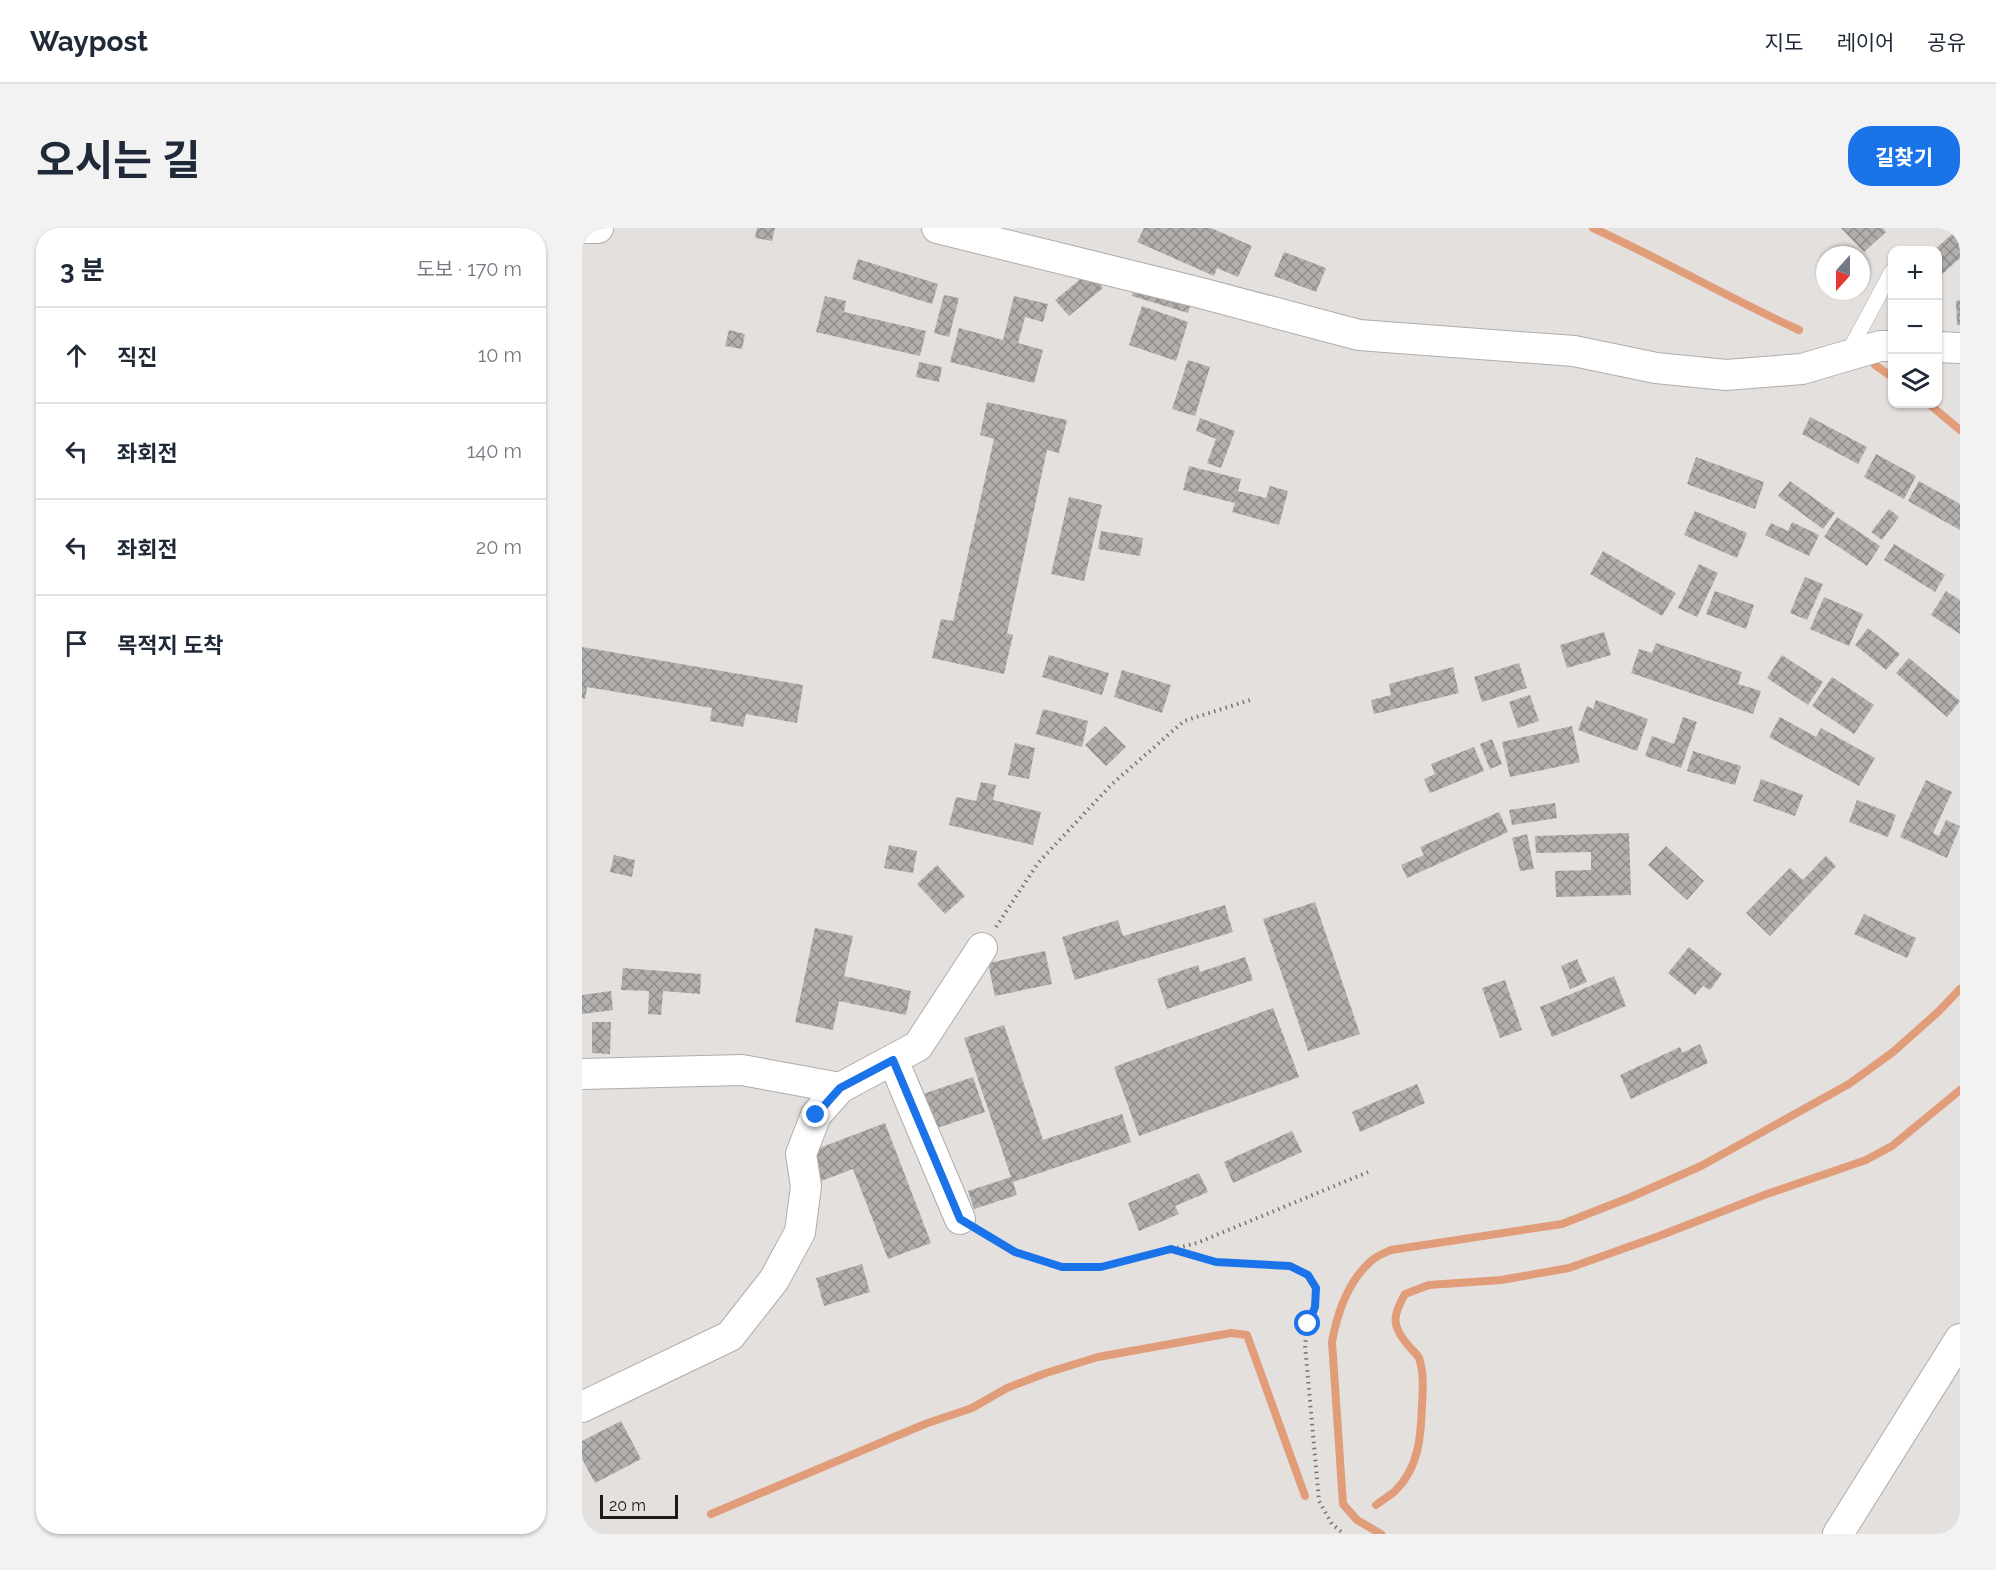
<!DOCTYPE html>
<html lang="ko">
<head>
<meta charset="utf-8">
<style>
	body { margin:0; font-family:Raleway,"Noto Sans KR",sans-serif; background:#f2f2f3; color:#1f2937 }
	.controls { position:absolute; right:18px; top:18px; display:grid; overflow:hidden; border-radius:12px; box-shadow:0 2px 4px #0004 }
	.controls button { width:54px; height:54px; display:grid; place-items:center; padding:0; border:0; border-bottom:2px solid #e0e1e3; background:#fff; color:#1f2937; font:30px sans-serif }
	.compass { position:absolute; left:1234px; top:18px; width:54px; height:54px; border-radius:50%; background:#fff; box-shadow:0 2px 4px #0004; rotate:201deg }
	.scale { position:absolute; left:18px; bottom:15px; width:78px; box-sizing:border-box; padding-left:6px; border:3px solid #1c1a1a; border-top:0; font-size:16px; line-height:21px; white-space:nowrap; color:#1c1a1a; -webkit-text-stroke:4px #e4e0de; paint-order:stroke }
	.stop { position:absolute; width:18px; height:18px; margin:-14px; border:4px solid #1a73e8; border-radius:50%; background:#fff }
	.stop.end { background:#1a73e8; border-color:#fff; box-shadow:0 2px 6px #0008 }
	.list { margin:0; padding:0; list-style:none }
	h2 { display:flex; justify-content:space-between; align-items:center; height:78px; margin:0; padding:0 24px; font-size:26px }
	h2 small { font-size:20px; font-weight:400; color:#747a83 }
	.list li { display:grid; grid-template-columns:39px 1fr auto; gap:18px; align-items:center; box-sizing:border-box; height:96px; padding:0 24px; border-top:2px solid #e0e1e3 }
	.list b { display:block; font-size:22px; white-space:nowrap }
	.list em { font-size:20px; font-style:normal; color:#747a83 }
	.icon { flex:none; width:33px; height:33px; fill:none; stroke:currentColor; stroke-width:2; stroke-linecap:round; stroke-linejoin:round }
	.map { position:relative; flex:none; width:1378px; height:1306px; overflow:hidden; border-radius:24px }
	header { display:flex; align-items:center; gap:36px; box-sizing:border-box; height:84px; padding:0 30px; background:#fff; border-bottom:2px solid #e0e1e3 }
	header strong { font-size:28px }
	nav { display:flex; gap:33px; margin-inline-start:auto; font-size:21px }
	.intro { display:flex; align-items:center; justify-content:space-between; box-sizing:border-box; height:144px; padding:0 36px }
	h1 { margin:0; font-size:42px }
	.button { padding:15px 27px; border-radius:24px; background:#1a73e8; color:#fff; font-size:21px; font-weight:700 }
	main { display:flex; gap:36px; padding:0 36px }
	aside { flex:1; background:#fff; border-radius:24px; box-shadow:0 2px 4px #0004 }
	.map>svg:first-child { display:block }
</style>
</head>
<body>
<header>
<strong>Waypost</strong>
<nav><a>지도</a><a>레이어</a><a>공유</a></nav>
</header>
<div class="intro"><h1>오시는 길</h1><a class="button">길찾기</a></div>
<main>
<aside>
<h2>3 분<small>도보 · 170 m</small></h2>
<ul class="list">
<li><svg class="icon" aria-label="ahead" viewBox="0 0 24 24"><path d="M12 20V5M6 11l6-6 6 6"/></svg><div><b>직진</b></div><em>10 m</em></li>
<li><svg class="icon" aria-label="left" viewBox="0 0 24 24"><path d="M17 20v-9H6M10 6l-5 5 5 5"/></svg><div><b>좌회전</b></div><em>140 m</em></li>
<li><svg class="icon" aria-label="left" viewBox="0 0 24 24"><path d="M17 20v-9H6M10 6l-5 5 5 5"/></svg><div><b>좌회전</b></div><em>20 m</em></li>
<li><svg class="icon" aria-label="arrive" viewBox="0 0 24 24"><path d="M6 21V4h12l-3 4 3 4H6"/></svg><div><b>목적지 도착</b></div></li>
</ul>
</aside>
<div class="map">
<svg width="1378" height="1306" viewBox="0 0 1378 1306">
	<defs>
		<pattern id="building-cross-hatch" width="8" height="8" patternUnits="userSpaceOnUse" patternTransform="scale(1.5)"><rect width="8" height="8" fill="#b1aeac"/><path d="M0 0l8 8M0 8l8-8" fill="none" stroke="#8f8d8b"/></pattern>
	</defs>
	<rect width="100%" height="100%" fill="#e4e0de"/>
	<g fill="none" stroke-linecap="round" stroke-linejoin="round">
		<path stroke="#e19d7a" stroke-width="8" d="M 1011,0 C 1081,32 1147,70 1217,102
			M 1293,137 L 1310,149
			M 1347,176 L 1378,202
			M 794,1277 C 800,1272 808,1268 813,1263 C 837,1240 839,1208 840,1177 C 841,1162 842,1145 837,1130 C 834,1125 829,1121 825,1116 C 809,1097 811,1087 823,1066 L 847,1057 L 919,1052 L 987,1040 L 1077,1008 L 1185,966 L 1284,932 L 1310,918 L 1378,862
			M 129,1286 L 343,1196 L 390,1180 L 425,1160 L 464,1145 L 516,1129 L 649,1105 L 665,1107 L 723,1268
			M 799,1306 L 775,1292 L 761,1276 L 750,1114 C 755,1086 766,1054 788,1034 C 794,1028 802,1025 809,1022 L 980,996 L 1049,969 L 1119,938 L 1267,856 L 1311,824 L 1356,784 L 1378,761"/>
	</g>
	<path fill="url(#building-cross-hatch)" d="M 175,0 L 193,0 L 190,13 L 173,10 Z
		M 562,0 L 629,0 L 670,18 L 656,49 L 635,40 L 632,48 L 555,14 Z
		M 1259,0 L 1301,0 L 1304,4 L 1282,24 Z
		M 1377,0 L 1378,30 L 1356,50 L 1356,22 L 1352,22 Z
		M 702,24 L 744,40 L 734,64 L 692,48 Z
		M 276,31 L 356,56 L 350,76 L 270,51 Z
		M 507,44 L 521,60 L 487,88 L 473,72 Z
		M 553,56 L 610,73 L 606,85 L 550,68 Z
		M 362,67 L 377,70 L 367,109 L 352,105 Z
		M 243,68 L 264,73 L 262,84 L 344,103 L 338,128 L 234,104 Z
		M 432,68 L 466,76 L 461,94 L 443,89 L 436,115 L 461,122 L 452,155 L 368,134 L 377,100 L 421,112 Z
		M 1378,72 L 1378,97 L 1375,97 L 1374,73 Z
		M 560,78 L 606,94 L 594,133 L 547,117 Z
		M 147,102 L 163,106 L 160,121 L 143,118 Z
		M 606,132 L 628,139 L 613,188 L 590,181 Z
		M 337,134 L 360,139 L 357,154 L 334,149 Z
		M 405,174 L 485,192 L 477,225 L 465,222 L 425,405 L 431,407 L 422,446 L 350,430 L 359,391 L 371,393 L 412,211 L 398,207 Z
		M 1228,189 L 1285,219 L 1276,236 L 1220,206 Z
		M 618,190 L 653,203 L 639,240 L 625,235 L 634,211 L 614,203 Z
		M 1294,226 L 1334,248 L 1322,271 L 1282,249 Z
		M 1114,229 L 1182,254 L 1173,281 L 1105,256 Z
		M 607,238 L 659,251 L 656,263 L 684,270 L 688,258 L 706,263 L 697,297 L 650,284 L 653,275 L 601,262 Z
		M 1208,253 L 1253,285 L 1241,301 L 1196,268 Z
		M 1337,253 L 1378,276 L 1378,302 L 1326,273 Z
		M 487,269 L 520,277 L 502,353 L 469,346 Z
		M 1307,281 L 1317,289 L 1300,312 L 1289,304 Z
		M 1113,283 L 1165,305 L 1155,330 L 1102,307 Z
		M 1255,289 L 1298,318 L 1285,338 L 1242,309 Z
		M 1210,294 L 1237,307 L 1227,328 L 1183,307 L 1189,295 L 1206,303 Z
		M 519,303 L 561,310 L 558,328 L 516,321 Z
		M 1312,316 L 1363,347 L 1353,364 L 1302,332 Z
		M 1021,323 L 1094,365 L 1080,388 L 1008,346 Z
		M 1117,336 L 1136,345 L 1115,389 L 1096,380 Z
		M 1223,349 L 1241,356 L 1225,392 L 1208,385 Z
		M 1133,363 L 1172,377 L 1164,401 L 1124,386 Z
		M 1364,363 L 1378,372 L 1378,406 L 1349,387 Z
		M 1242,369 L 1281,386 L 1267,418 L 1228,401 Z
		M 1286,400 L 1318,426 L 1304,442 L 1273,417 Z
		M 1022,404 L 1029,427 L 985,440 L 978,417 Z
		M 1074,415 L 1160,444 L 1156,456 L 1179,463 L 1171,486 L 1049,445 L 1057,421 L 1070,425 Z
		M 0,419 L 221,457 L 215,495 L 164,486 L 161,499 L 128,493 L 130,480 L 5,459 L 3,471 L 0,470 Z
		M 467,427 L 527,445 L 520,467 L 460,449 Z
		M 1200,427 L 1241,454 L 1226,477 L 1185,450 Z
		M 1327,430 L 1378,473 L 1365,489 L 1314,445 Z
		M 937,435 L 945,460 L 900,474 L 892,449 Z
		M 871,439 L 877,465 L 792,486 L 789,472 L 809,467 L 807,456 Z
		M 540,442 L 589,457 L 580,485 L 532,469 Z
		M 1250,449 L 1292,477 L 1272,506 L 1230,478 Z
		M 948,467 L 957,493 L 936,500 L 927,474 Z
		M 1014,472 L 1066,491 L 1055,523 L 996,502 L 1005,478 L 1011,481 Z
		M 461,481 L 506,493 L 500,519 L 454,506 Z
		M 1101,489 L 1115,494 L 1099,540 L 1063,528 L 1070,508 L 1092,516 Z
		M 1198,489 L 1234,509 L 1239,500 L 1293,530 L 1277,558 L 1187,509 Z
		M 523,498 L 544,519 L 524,538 L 503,517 Z
		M 990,498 L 998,534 L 928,549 L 920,514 Z
		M 910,511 L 920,536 L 908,541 L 898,516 Z
		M 433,515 L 453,520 L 447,551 L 426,547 Z
		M 892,519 L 902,543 L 848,565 L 842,551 L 853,546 L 849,536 Z
		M 1111,523 L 1159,538 L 1153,557 L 1105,543 Z
		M 1179,551 L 1221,567 L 1213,588 L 1171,573 Z
		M 1344,552 L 1370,564 L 1351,605 L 1357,608 L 1364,592 L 1378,598 L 1365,630 L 1318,609 Z
		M 399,554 L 414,557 L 411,572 L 459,584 L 451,617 L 367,597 L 374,569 L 394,573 Z
		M 1275,572 L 1314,587 L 1306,609 L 1267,594 Z
		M 973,575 L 975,590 L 930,597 L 927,582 Z
		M 917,584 L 926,604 L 825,650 L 819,637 L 842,627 L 838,619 Z
		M 1047,605 L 1049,667 L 974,669 L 973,643 L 1009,642 L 1009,624 L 954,625 L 953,608 Z
		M 945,606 L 952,641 L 938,643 L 930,610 Z
		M 307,617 L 335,623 L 331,645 L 302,640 Z
		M 1084,618 L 1122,653 L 1105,672 L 1066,637 Z
		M 32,627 L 53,632 L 50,649 L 28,644 Z
		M 1244,628 L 1254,638 L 1188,708 L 1164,685 L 1208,640 L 1221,652 Z
		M 355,637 L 383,668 L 363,686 L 335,656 Z
		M 733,674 L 778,806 L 726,823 L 681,691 Z
		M 643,677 L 651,704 L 493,752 L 480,709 L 536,692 L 541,708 Z
		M 1282,686 L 1334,710 L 1325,730 L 1272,706 Z
		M 233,700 L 271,708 L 262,748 L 329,763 L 324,787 L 257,773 L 251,802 L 213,794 Z
		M 1107,719 L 1140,746 L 1128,762 L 1121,758 L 1113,767 L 1086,745 Z
		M 463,723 L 470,756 L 413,768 L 406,735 Z
		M 663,729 L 671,752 L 585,781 L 575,751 L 616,737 L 618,744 Z
		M 995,731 L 1005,754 L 988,761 L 979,738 Z
		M 41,740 L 119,746 L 118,766 L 81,763 L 79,787 L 66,786 L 67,763 L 39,762 Z
		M 1032,748 L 1044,778 L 970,809 L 958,779 Z
		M 923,752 L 940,802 L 918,810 L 900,760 Z
		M 29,763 L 31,782 L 0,786 L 0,767 Z
		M 691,780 L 717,849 L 557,908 L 532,839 Z
		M 10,794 L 29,794 L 28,826 L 10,825 Z
		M 422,797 L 461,912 L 540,886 L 549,914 L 431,954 L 435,967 L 392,981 L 386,963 L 429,949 L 382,810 Z
		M 1118,816 L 1126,835 L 1049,871 L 1038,847 L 1098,819 L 1100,825 Z
		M 391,849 L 403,884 L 349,902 L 338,867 Z
		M 835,856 L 843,875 L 778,904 L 770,884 Z
		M 303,895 L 349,1015 L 306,1031 L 271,941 L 239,953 L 227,924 Z
		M 710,903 L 720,924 L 651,955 L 642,934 Z
		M 617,945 L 626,964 L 593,978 L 597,986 L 557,1003 L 546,975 Z
		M 280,1036 L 288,1064 L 242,1078 L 234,1050 Z
		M 39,1193 L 59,1231 L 13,1255 L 0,1231 L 0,1213 Z"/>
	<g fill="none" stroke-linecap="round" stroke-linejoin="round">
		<g stroke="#b0acaa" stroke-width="16">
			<path id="lane" d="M 1266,125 L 1310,43"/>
		</g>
		<g stroke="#b0acaa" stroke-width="32">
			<path id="street" d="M 0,0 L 16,0
				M 355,0 L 615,64 L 777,107 L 992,123 L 1074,140 L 1144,147 L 1220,141 L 1298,118 L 1310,118
				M 1356,119 L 1378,120
				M 311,832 L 378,991
				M 0,846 L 160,842 L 258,860 L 336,818 L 400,720
				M 0,1179 L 148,1108 L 192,1052 L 218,1004 L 224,958 L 219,926 L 234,887 L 258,860
				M 1256,1306 L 1378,1111"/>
		</g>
		<path stroke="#777473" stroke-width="4" stroke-dasharray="1.5 4.5" stroke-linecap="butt" d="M 414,699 L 456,635 L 529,557 L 602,493 L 668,472
			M 401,1006 L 433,1025 L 480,1039 L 519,1039 L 615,1015 L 786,944
			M 589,1021 L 634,1034 L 708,1038 L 726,1047 L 734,1061 L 733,1079 L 726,1096 L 723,1117 L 737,1273 L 750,1296 L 762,1306"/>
		<use href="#lane" stroke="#fff" stroke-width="15"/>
		<use href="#street" stroke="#fff" stroke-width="30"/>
	</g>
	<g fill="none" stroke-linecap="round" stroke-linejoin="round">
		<path stroke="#1a73e8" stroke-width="8" d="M 234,887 L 258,860 L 311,832 L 378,991 L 433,1024 L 480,1039 L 519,1039 L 589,1021 L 634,1034 L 708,1038 L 726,1047 L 734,1060 L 733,1079 L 726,1096"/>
	</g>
</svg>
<div class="controls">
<button>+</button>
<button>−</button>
<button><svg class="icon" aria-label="layers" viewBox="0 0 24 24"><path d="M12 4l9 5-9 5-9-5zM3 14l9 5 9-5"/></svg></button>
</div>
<svg class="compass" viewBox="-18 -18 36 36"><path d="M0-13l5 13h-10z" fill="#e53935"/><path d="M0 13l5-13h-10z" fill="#747a83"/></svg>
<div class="scale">20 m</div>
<div class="stop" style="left:726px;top:1096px"></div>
<div class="stop end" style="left:234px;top:887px"></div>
</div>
</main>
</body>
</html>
